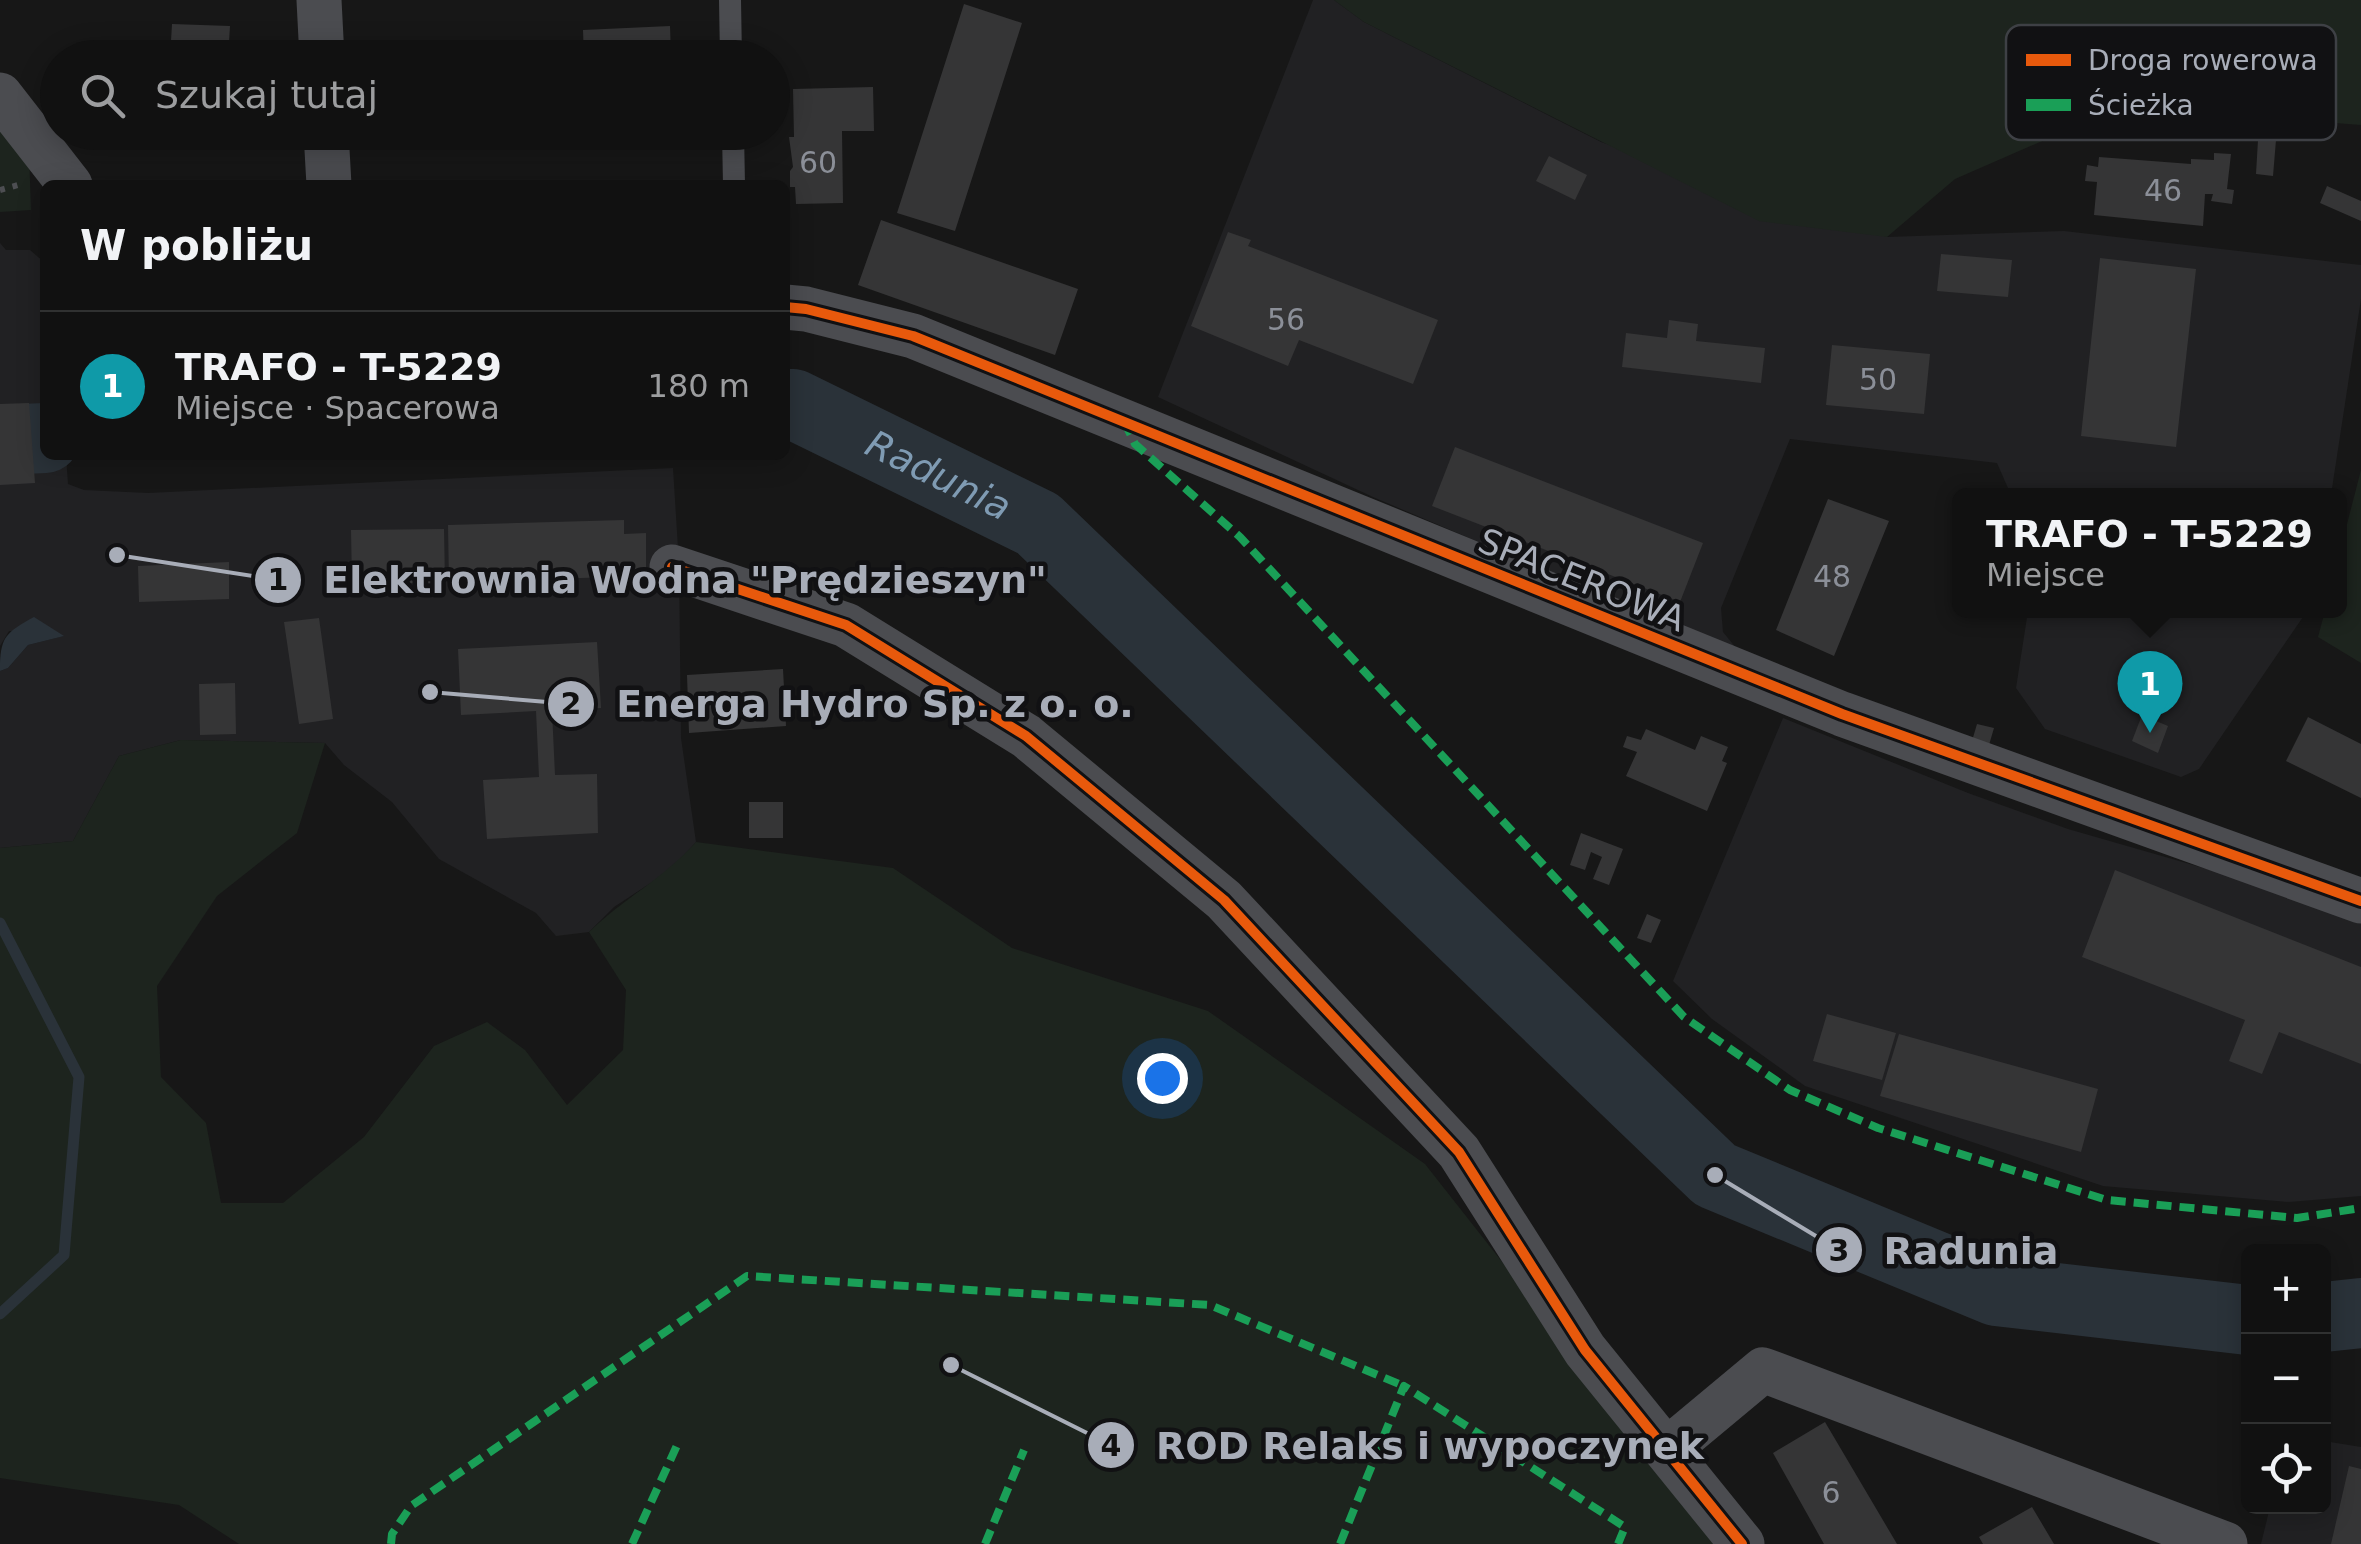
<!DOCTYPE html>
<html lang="pl">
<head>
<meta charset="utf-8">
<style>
	body { margin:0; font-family:"DejaVu Sans",sans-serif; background:#1a1a1a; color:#f1f3f6 }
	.controls { position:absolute; right:30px; bottom:30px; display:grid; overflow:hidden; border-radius:15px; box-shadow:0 5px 25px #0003 }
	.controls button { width:90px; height:90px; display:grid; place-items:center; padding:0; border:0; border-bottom:2px solid #303131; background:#111; color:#f1f3f6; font:50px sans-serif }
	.you { position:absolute; left:1162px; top:1078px; width:35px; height:35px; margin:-25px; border:8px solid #fff; border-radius:50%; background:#1a73e8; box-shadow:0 0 0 15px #1a73e833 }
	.badge { display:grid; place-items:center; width:65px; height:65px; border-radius:50%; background:#757880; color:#fff; font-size:32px; font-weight:700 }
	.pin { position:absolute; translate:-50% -82px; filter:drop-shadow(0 2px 5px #0008) }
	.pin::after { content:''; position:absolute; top:52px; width:35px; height:30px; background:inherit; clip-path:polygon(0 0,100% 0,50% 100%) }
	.popup { position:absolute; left:1952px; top:488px; width:395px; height:130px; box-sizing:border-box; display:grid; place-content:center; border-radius:15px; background:#111; filter:drop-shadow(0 2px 8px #0005); font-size:32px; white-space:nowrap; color:#9c9d9f }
	.popup b { font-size:38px; color:#f1f3f6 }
	.popup::after { content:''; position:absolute; left:50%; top:100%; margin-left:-20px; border:20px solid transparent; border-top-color:#111 }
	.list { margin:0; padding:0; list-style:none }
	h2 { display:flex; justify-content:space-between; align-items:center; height:130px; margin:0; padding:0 40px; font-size:42px }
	h2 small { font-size:32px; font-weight:400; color:#9c9d9f }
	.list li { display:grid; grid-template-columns:65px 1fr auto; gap:30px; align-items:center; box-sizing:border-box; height:150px; padding:0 40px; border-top:2px solid #303131 }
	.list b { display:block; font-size:38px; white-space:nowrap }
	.list p { margin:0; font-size:32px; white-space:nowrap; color:#9c9d9f }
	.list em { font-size:32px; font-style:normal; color:#9c9d9f }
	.icon { flex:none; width:55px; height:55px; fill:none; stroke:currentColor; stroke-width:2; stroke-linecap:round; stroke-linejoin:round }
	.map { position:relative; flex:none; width:2361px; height:1544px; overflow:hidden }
	.search { position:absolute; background:#111; box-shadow:0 5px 25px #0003; left:40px; top:40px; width:750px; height:110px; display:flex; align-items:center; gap:25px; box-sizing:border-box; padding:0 35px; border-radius:55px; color:#9c9d9f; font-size:38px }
	.panel { position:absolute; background:#111; box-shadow:0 5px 25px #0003; left:40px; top:180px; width:750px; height:280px; border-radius:15px }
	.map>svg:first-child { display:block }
</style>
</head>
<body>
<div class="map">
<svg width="2361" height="1544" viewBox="0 0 2361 1544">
	<rect width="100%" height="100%" fill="#171717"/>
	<path fill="#212123" d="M 1313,0 L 1334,0 L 1364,22 L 1601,142 L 1887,237 L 2064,231 L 2361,265 L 2361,299 L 2331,495 L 2011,495 L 1997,463 L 1790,439 L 1721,608 L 1723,632 L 1741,654 L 1373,497 L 1158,397 Z
		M 0,243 L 6,250 L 30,250 L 45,263 L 45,455 L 66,455 L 68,484 L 84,490 L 148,493 L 673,468 L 679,564 L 681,738 L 696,842 L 672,869 L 614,907 L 589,932 L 556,936 L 536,913 L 439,859 L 392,802 L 344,765 L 325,743 L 181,740 L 119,756 L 73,841 L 0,848 L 0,671 L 8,668 L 28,645 L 63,636 L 9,631 L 0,646 Z
		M 2028,611 L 2307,611 L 2199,769 L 2181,777 L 2045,729 L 2016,688 Z
		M 1783,718 L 1968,793 L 2068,829 L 2273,888 L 2361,920 L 2361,1196 L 2289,1202 L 2103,1186 L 1805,1086 L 1712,1019 L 1673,981 Z
		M 2324,1441 L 2361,1447 L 2361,1544 L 2261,1544 L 2270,1507 L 2324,1506 Z"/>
	<path fill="#1d241e" d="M 1334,0 L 2361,0 L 2361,125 L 2207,113 L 2088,121 L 1955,179 L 1887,237 L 1759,221 L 1364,22 Z
		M 0,120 L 29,152 L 31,210 L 0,212 Z
		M 2361,470 L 2361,663 L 2318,637 L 2325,611 L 2340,610 L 2340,551 Z
		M 181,740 L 325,743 L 297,833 L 217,896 L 157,986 L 161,1077 L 206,1123 L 221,1203 L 283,1203 L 364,1137 L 434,1046 L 487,1022 L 525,1050 L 567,1105 L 623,1050 L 626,990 L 589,932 C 623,899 664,878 696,842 L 893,868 L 1012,948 L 1208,1011 L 1425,1164 L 1724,1544 L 239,1544 L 179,1505 L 0,1478 L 0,848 L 73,841 L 119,756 Z"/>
	<path fill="#2a3239" d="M 34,617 L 64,636 L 28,645 L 8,668 L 0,671 C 0,637 5,633 34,617 Z"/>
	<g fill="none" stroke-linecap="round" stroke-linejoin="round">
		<path stroke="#2a3239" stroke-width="11" d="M 0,923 L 79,1077 L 64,1255 L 0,1314"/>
		<g stroke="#2a3239" stroke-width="70">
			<path id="s1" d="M 785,404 L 793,404 L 1038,524 L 1715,1175 L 1996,1291 L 2248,1320"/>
			<path d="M 0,440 L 45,438"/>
			<path d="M 2324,1317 L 2361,1313"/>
		</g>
	</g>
	<path fill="#353536" d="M 964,4 L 1022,23 L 955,231 L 897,213 Z
		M 172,24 L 230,26 L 228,58 L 170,58 Z
		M 670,26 L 671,55 L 584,58 L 583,30 Z
		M 873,87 L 874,131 L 842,131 L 843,203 L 796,204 L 795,187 L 790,187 L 790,171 L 793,167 L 789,137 L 794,137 L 793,89 Z
		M 2258,140 L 2276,140 L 2273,176 L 2256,174 Z
		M 2214,153 L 2231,154 L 2227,189 L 2234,190 L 2232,204 L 2211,201 L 2213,194 L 2205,194 L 2203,226 L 2094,215 L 2097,182 L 2085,181 L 2087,165 L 2098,167 L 2099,157 L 2191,164 L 2191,159 L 2214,160 Z
		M 1549,156 L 1587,175 L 1575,200 L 1536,181 Z
		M 2327,186 L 2361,201 L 2361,221 L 2320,203 Z
		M 881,220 L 1078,289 L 1055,355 L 858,285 Z
		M 1228,232 L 1251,240 L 1248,246 L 1438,320 L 1413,384 L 1299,340 L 1288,366 L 1191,326 Z
		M 1941,254 L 2012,260 L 2008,297 L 1937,291 Z
		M 2100,258 L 2196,269 L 2176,447 L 2081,436 Z
		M 1669,320 L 1698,324 L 1696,341 L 1765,348 L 1761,383 L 1622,367 L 1626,333 L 1667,338 Z
		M 1832,345 L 1930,354 L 1924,414 L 1826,405 Z
		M 29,403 L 35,483 L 0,485 L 0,404 Z
		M 1455,447 L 1703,543 L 1680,602 L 1432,506 Z
		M 1828,499 L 1889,521 L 1834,656 L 1776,630 Z
		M 624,520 L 624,534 L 646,533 L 646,576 L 449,582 L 448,525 Z
		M 444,529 L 445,583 L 352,583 L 351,530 Z
		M 229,562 L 229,599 L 139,602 L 138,566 Z
		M 319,618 L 333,719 L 299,724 L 284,622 Z
		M 597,642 L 601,708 L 552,711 L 555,775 L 597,774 L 598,833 L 487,839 L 483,780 L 539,777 L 536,711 L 461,715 L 458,649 Z
		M 783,669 L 786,726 L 689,733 L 687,675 Z
		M 235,683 L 236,734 L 200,735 L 199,684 Z
		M 2142,715 L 2168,726 L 2158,753 L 2132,741 Z
		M 2308,717 L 2361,744 L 2361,798 L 2286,761 Z
		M 1977,724 L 1994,728 L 1989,745 L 1972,741 Z
		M 1646,729 L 1695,750 L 1701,736 L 1728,747 L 1722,761 L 1727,763 L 1707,811 L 1626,776 L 1637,752 L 1623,747 L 1627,736 L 1641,740 Z
		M 749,802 L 783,802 L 783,838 L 749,838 Z
		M 1581,833 L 1623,849 L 1609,885 L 1593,879 L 1602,857 L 1591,852 L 1585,870 L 1570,865 Z
		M 2115,870 L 2361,967 L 2361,1064 L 2279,1032 L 2262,1074 L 2229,1061 L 2245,1020 L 2082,957 Z
		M 1647,914 L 1661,920 L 1651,943 L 1637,938 Z
		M 1827,1014 L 1896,1033 L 1882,1080 L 1813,1061 Z
		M 1899,1034 L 2098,1089 L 2081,1152 L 1880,1096 Z
		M 1825,1422 L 1897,1544 L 1824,1544 L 1773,1453 Z
		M 2349,1466 L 2361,1469 L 2361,1544 L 2331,1544 Z
		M 2032,1507 L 2054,1544 L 1983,1544 L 1979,1537 Z"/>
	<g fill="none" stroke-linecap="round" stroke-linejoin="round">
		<path stroke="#4d4e52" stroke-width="6" stroke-dasharray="5 8" stroke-linecap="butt" d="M 0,190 L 18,185"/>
		<path stroke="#4b4c50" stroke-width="22" d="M 730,0 L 731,58
			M 733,132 L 734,185"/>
		<path stroke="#4b4c50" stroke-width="45" d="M 319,0 L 322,58
			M 0,95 L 70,185
			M 326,132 L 329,185
			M 785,307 L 806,309 L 913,336 L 1842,714 L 2361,901
			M 672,567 L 846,625 L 1026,736 L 1224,900 L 1459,1152 L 1585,1350 L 1742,1544
			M 1667,1450 L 1763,1370 L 2225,1544"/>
		<path stroke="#1a9f57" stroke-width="8" stroke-dasharray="15 8" stroke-linecap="butt" d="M 1124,421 L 1135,444 L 1240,537 L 1684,1017 L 1790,1090 L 1878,1128 L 2107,1200 L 2297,1218 L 2361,1208
			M 391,1544 L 392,1534 L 411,1506 L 747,1276 L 1210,1305 L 1404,1386
			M 632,1544 L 679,1441
			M 985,1544 L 1024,1450
			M 1340,1544 L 1404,1386 L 1625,1527 L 1618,1544"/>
		<g stroke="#111113" stroke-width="16">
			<path id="cycleway" d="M 785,307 L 806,309 L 913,336 L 1842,714 L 2361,901
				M 672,567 L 846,625 L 1026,736 L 1224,900 L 1459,1152 L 1585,1350 L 1742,1544"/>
		</g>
		<use href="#cycleway" stroke="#e8590c" stroke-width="10"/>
	</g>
	<g text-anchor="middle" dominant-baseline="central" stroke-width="9" stroke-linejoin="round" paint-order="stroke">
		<g font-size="30" fill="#8b8f98">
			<text x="818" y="162">60</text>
			<text x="2163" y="190">46</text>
			<text x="1286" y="319">56</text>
			<text x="1878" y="379">50</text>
			<text x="1832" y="576">48</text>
			<text x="1831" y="1492">6</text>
		</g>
		<g font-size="35" fill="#a8adb8" stroke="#111113">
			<text transform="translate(1582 580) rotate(22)">SPACEROWA</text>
		</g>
		<g font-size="38" font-style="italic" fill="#7f9bb3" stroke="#111113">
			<text stroke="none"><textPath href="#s1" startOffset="170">Radunia</textPath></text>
		</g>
	</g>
	<rect x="2006" y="25" width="330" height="115" rx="15" fill="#111113" stroke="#3e4045" stroke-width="2.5"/>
	<rect x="2026" y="54" width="45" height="12" fill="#e8590c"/>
	<rect x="2026" y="99" width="45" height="12" fill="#1a9f57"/>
	<g font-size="28" fill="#a8adb8">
		<text x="2088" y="70">Droga rowerowa</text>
		<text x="2088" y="115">Ścieżka</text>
	</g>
	<path fill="none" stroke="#a8adb8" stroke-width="4" d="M117 555L278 580M430 692L571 704M1715 1175L1839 1250M951 1365L1111 1445"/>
	<g fill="#a8adb8" stroke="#111113" stroke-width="4">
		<circle cx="117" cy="555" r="10"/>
		<circle cx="430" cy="692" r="10"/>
		<circle cx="1715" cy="1175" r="10"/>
		<circle cx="951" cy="1365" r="10"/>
		<circle cx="278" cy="580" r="25"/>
		<circle cx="571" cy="704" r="25"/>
		<circle cx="1839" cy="1250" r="25"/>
		<circle cx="1111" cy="1445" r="25"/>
	</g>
	<g font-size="30" text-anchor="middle" font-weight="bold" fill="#111">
		<text x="278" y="590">1</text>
		<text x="571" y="714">2</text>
		<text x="1839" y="1261">3</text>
		<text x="1111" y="1456">4</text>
	</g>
	<g font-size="38" text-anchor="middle" font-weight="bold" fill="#a8adb8" stroke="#111113" stroke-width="9" stroke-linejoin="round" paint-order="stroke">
		<text x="685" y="593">Elektrownia Wodna "Prędzieszyn"</text>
		<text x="875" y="717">Energa Hydro Sp. z o. o.</text>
		<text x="1971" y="1264">Radunia</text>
		<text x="1430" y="1459">ROD Relaks i wypoczynek</text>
	</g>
</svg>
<div class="controls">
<button>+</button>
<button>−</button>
<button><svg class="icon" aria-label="locate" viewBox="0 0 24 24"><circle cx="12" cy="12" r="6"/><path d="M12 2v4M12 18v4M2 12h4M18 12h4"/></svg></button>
</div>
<div class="you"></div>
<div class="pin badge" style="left:2150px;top:733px;background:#0f9aa8">1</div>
<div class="popup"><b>TRAFO - T-5229</b>Miejsce</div>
<div class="search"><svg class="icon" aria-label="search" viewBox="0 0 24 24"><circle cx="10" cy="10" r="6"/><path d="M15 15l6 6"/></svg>Szukaj tutaj</div>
<section class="panel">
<h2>W pobliżu<small></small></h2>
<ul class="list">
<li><span class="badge" style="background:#0f9aa8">1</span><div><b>TRAFO - T-5229</b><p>Miejsce · Spacerowa</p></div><em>180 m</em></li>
</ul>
</section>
</div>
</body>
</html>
